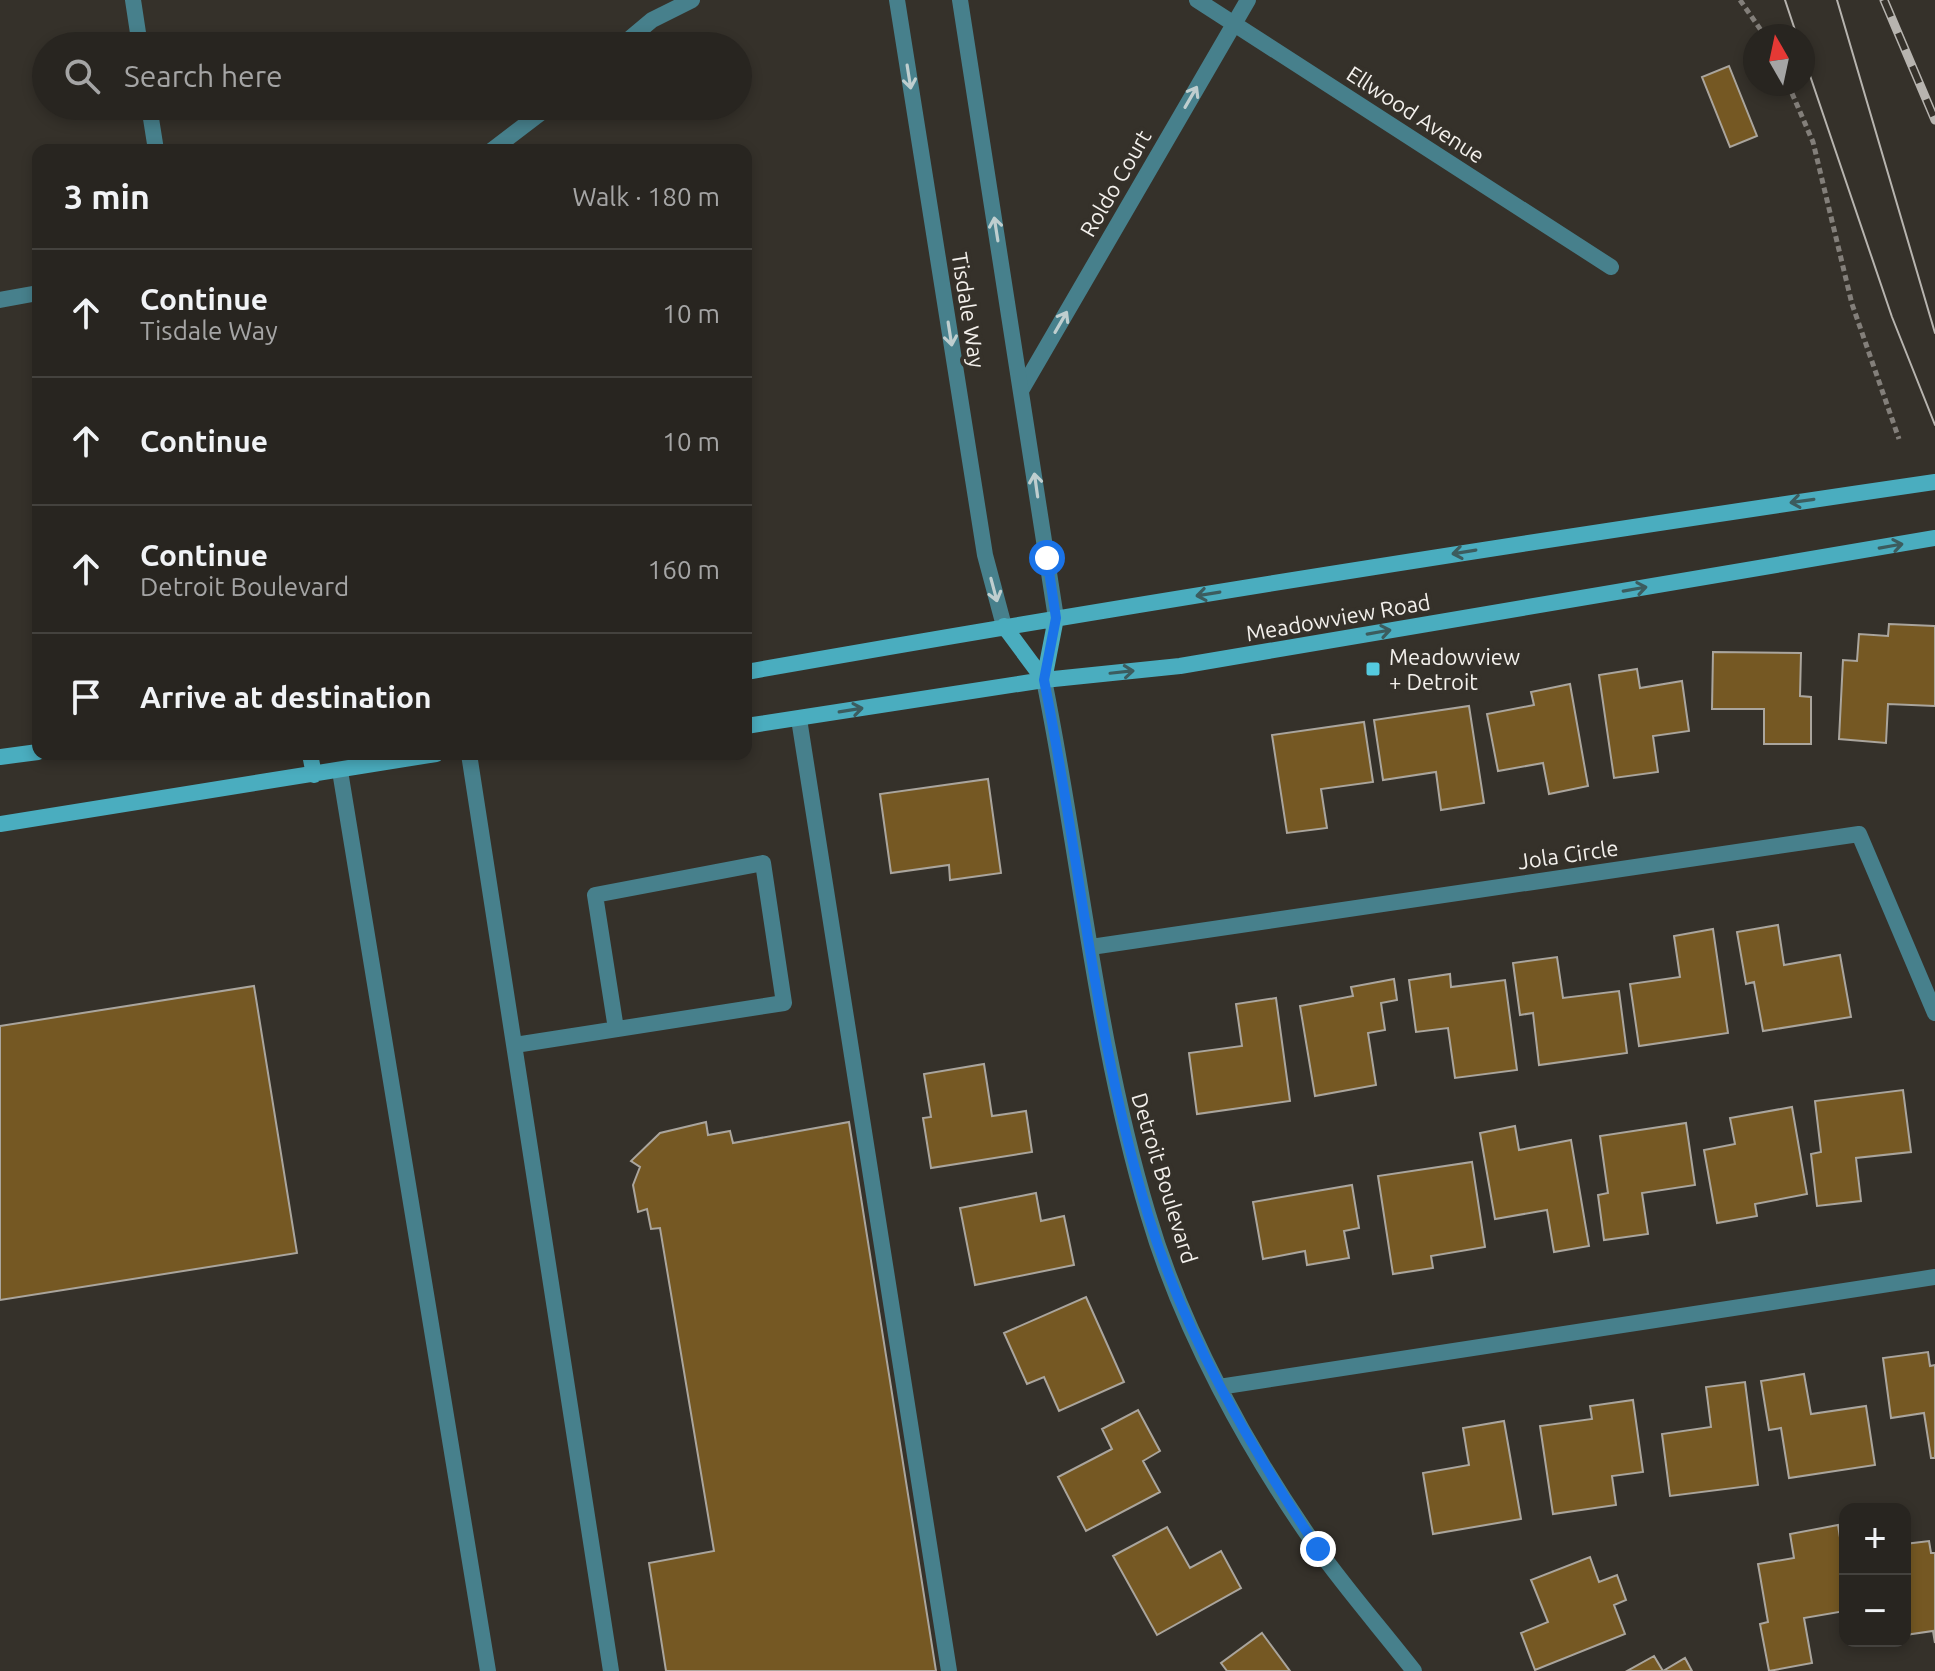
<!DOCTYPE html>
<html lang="en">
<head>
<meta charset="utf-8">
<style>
	body { margin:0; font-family:Ubuntu,sans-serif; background:#34312d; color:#f1f3f6 }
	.controls { position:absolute; right:24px; bottom:24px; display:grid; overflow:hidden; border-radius:16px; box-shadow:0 4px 12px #0003 }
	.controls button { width:72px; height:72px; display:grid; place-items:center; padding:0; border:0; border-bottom:2px solid #44423e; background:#282520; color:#f1f3f6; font:40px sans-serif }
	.compass { position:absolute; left:1743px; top:24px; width:72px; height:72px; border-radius:50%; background:#282520; box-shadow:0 4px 12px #0003; rotate:351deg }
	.stop { position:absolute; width:24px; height:24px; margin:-18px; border:6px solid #1a73e8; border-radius:50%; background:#fff }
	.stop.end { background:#1a73e8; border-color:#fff; box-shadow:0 2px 8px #0008 }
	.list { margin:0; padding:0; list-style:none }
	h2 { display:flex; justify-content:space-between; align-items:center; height:104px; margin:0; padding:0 32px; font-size:34px }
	h2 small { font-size:26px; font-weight:400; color:#a5a5a5 }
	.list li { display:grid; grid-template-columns:52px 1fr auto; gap:24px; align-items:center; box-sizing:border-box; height:128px; padding:0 32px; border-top:2px solid #44423e }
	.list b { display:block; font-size:30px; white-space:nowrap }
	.list p { margin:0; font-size:26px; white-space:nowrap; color:#a5a5a5 }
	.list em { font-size:26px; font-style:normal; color:#a5a5a5 }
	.icon { flex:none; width:44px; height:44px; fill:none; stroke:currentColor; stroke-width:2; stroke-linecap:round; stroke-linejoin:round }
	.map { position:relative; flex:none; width:1935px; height:1671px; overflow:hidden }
	.search { position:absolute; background:#282520; box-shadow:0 4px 12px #0003; left:32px; top:32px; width:720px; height:88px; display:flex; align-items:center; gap:20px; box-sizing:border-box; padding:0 28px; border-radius:44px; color:#a5a5a5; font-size:30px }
	.panel { position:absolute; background:#282520; box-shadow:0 4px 12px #0003; left:32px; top:144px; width:720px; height:616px; border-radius:16px }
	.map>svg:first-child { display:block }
</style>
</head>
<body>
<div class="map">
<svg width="1935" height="1671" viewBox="0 0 1935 1671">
	<rect width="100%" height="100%" fill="#35312a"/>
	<path fill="#755823" stroke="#aaa59d" stroke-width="2" d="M 1729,66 L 1757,136 L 1730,147 L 1702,77 Z
		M 1889,624 L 1935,626 L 1935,706 L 1888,704 L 1886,743 L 1839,739 L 1843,660 L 1857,661 L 1859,634 L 1888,636 Z
		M 1713,652 L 1801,653 L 1800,696 L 1811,697 L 1811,744 L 1764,744 L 1764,709 L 1712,709 Z
		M 1637,669 L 1640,688 L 1682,681 L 1689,731 L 1653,736 L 1658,772 L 1614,778 L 1599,675 Z
		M 1570,684 L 1588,786 L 1549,794 L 1543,763 L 1498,771 L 1487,714 L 1534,705 L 1531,692 Z
		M 1469,706 L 1484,803 L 1441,810 L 1436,772 L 1383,780 L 1374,720 Z
		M 1364,722 L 1373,782 L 1321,789 L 1327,828 L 1287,833 L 1272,735 Z
		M 988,779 L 1001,873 L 950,880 L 949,865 L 891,873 L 880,794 Z
		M 1778,925 L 1784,965 L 1840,955 L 1851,1017 L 1763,1031 L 1754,982 L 1746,984 L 1737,932 Z
		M 1713,929 L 1728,1033 L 1639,1046 L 1630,984 L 1680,977 L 1674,936 Z
		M 1557,957 L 1563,998 L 1619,991 L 1627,1053 L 1539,1065 L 1533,1013 L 1520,1015 L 1513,963 Z
		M 1450,974 L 1451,987 L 1505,980 L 1517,1070 L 1455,1078 L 1448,1028 L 1416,1032 L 1409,980 Z
		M 1394,979 L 1397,1000 L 1381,1003 L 1385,1030 L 1368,1033 L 1376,1085 L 1315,1096 L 1300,1006 L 1353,996 L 1351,987 Z
		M 254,986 L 297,1253 L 0,1300 L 0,1026 Z
		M 1276,998 L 1290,1101 L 1197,1114 L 1189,1053 L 1242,1046 L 1236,1004 Z
		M 984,1064 L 992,1116 L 1026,1111 L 1032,1152 L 931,1168 L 923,1118 L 931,1117 L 924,1074 Z
		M 1903,1090 L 1911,1152 L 1856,1158 L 1861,1201 L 1817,1206 L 1811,1154 L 1821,1152 L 1815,1101 Z
		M 1792,1107 L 1807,1194 L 1755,1204 L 1757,1216 L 1717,1223 L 1704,1150 L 1735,1144 L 1730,1118 Z
		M 706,1122 L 708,1135 L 730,1131 L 733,1143 L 849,1122 L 936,1671 L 666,1671 L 649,1563 L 714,1551 L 660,1228 L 651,1229 L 647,1209 L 638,1212 L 633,1185 L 640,1167 L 631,1161 L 660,1133 Z
		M 1686,1123 L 1695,1185 L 1642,1193 L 1648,1234 L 1604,1240 L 1598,1195 L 1608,1193 L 1600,1136 Z
		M 1515,1126 L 1519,1150 L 1571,1140 L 1589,1246 L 1554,1252 L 1547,1210 L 1495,1219 L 1480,1133 Z
		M 1472,1162 L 1485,1247 L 1431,1256 L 1433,1268 L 1393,1274 L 1378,1176 Z
		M 1352,1185 L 1359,1228 L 1344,1231 L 1349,1258 L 1307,1265 L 1305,1251 L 1263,1259 L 1253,1202 Z
		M 1036,1193 L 1041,1221 L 1064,1216 L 1074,1265 L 975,1285 L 960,1208 Z
		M 1086,1297 L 1124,1382 L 1059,1411 L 1044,1377 L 1027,1384 L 1004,1333 Z
		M 1928,1352 L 1930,1366 L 1935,1365 L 1935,1458 L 1931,1458 L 1924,1413 L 1891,1418 L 1883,1358 Z
		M 1804,1374 L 1811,1414 L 1866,1406 L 1875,1465 L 1789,1478 L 1781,1428 L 1769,1430 L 1761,1381 Z
		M 1745,1382 L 1758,1485 L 1670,1496 L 1662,1434 L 1711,1427 L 1706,1387 Z
		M 1633,1400 L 1643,1472 L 1612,1476 L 1616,1505 L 1553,1514 L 1540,1426 L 1592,1419 L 1590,1406 Z
		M 1138,1410 L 1160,1451 L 1143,1461 L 1160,1492 L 1086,1531 L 1058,1477 L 1112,1449 L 1102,1429 Z
		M 1504,1421 L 1521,1519 L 1433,1534 L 1423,1473 L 1469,1465 L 1463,1428 Z
		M 1838,1525 L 1845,1569 L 1845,1611 L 1804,1618 L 1812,1663 L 1769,1671 L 1760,1624 L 1768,1622 L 1758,1564 L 1794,1558 L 1790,1534 Z
		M 1167,1527 L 1190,1568 L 1221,1551 L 1241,1588 L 1157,1635 L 1113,1556 Z
		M 1929,1541 L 1931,1553 L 1935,1553 L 1935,1643 L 1933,1631 L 1905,1635 L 1905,1544 Z
		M 1590,1557 L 1599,1582 L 1617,1575 L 1626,1600 L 1614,1605 L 1625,1634 L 1535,1670 L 1521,1633 L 1548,1622 L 1531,1580 Z
		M 1262,1633 L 1290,1671 L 1227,1671 L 1221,1663 Z
		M 1654,1656 L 1663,1671 L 1685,1658 L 1692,1671 L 1627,1671 Z"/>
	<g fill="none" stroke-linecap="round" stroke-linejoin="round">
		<path stroke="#837f7a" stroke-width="5" stroke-dasharray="6 4" stroke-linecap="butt" d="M 1740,0 L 1765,36
			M 1788,84 L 1813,142 L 1852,304 L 1899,439"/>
		<path stroke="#47808c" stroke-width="16" d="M 1197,0 L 1611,267
			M 1022,389 L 1248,0
			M 799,719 L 949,1671
			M 469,754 L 611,1671
			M 340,771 L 488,1671
			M 515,1045 L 784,1003 L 763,863 L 595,895 L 616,1029"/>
		<path stroke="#47808c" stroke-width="16" d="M 133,0 L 140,46
			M 897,0 L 985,555 L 1004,626
			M 960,0 L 1056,618
			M 621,46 L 652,20 L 692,0
			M 149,106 L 156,150
			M 492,150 L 550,106
			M 0,300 L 38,293
			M 1044,680 C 1080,858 1096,1040 1148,1214 C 1182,1330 1248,1450 1317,1548 C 1347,1590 1382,1630 1414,1671
			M 1091,947 L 1859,834 L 1935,1013
			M 1219,1387 L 1935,1277"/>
		<path stroke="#4aadbf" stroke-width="16" d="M 1004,626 L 1044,680
			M 746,672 C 1141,602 1538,540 1935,482
			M 1044,680 L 1056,618
			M 746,726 L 1044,680 L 1180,666 L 1935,538
			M 310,754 L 314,775
			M 0,757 L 38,752
			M 0,824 L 436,754"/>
		<path stroke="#b7b4af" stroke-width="2" d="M 1785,0 L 1797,36
			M 1837,0 L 1935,333
			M 1803,55 L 1892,317 L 1935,425"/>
		<g stroke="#b7b4af" stroke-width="9">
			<path id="rail" d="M 1884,0 L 1935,120"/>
		</g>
		<use href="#rail" stroke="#35312a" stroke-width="6" stroke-dasharray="18" stroke-linecap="butt"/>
	</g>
	<defs><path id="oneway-shaft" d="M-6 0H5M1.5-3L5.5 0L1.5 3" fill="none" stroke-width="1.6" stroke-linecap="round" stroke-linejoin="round" transform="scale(2)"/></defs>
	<g stroke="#bfcecf">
		<use href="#oneway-shaft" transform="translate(909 77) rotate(81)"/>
		<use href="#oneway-shaft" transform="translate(1191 97) rotate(-60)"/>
		<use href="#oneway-shaft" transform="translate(996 229) rotate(-99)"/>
		<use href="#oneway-shaft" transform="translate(1061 322) rotate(-60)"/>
		<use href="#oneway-shaft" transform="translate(950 334) rotate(81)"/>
		<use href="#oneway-shaft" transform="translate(1036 485) rotate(-98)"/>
		<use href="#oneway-shaft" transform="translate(994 590) rotate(75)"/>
	</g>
	<g stroke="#3c5c5e">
		<use href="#oneway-shaft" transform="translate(1802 501) rotate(172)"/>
		<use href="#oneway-shaft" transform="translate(1891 546) rotate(-10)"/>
		<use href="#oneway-shaft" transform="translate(1464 552) rotate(171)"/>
		<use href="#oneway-shaft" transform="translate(1635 589) rotate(-10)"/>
		<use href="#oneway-shaft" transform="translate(1208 594) rotate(171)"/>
		<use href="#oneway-shaft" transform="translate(1379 632) rotate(-10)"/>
		<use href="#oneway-shaft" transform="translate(1122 672) rotate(-6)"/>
		<use href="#oneway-shaft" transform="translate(851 710) rotate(-9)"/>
	</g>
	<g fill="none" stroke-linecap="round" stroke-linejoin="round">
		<path stroke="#1a73e8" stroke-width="10" d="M 1047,558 L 1056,618 L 1044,680 C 1080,858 1095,1041 1148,1215 C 1185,1336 1249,1444 1318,1549"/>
	</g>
	<rect fill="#55cadf" stroke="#35312a" stroke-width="3" x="1365" y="661" width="16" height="16" rx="4"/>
	<g text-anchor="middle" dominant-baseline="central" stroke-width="8" stroke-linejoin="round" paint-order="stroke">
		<g font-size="22" fill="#f3f0ec" stroke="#35312a">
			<text transform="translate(1416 114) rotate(33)">Ellwood Avenue</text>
			<text transform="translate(1115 183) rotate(-60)">Roldo Court</text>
			<text transform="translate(969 310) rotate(81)">Tisdale Way</text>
			<text transform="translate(1338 617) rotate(-10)">Meadowview Road</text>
			<text transform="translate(1568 854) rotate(-8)">Jola Circle</text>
			<text transform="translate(1165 1178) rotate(73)">Detroit Boulevard</text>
		</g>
		<g font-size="22" fill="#f3f0ec" stroke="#35312a" text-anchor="start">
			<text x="1389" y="656">Meadowview<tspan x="1389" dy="25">+ Detroit</tspan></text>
		</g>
	</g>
</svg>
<div class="controls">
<button>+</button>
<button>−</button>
</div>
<svg class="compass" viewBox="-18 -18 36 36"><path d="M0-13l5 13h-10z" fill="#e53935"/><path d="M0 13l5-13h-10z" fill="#a5a5a5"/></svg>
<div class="stop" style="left:1047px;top:558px"></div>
<div class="stop end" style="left:1318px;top:1549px"></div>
<div class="search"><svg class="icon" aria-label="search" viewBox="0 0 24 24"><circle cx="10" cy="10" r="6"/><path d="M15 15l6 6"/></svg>Search here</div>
<section class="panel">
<h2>3 min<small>Walk · 180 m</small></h2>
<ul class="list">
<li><svg class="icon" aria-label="ahead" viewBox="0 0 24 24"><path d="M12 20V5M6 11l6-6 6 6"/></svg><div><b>Continue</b><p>Tisdale Way</p></div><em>10 m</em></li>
<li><svg class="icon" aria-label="ahead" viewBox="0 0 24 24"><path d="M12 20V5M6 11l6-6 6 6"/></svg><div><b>Continue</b></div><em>10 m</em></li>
<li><svg class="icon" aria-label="ahead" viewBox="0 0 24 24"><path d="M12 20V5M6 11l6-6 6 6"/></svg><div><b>Continue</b><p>Detroit Boulevard</p></div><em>160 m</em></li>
<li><svg class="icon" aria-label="arrive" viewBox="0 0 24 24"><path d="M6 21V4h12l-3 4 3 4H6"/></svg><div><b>Arrive at destination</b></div></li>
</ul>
</section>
</div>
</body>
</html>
